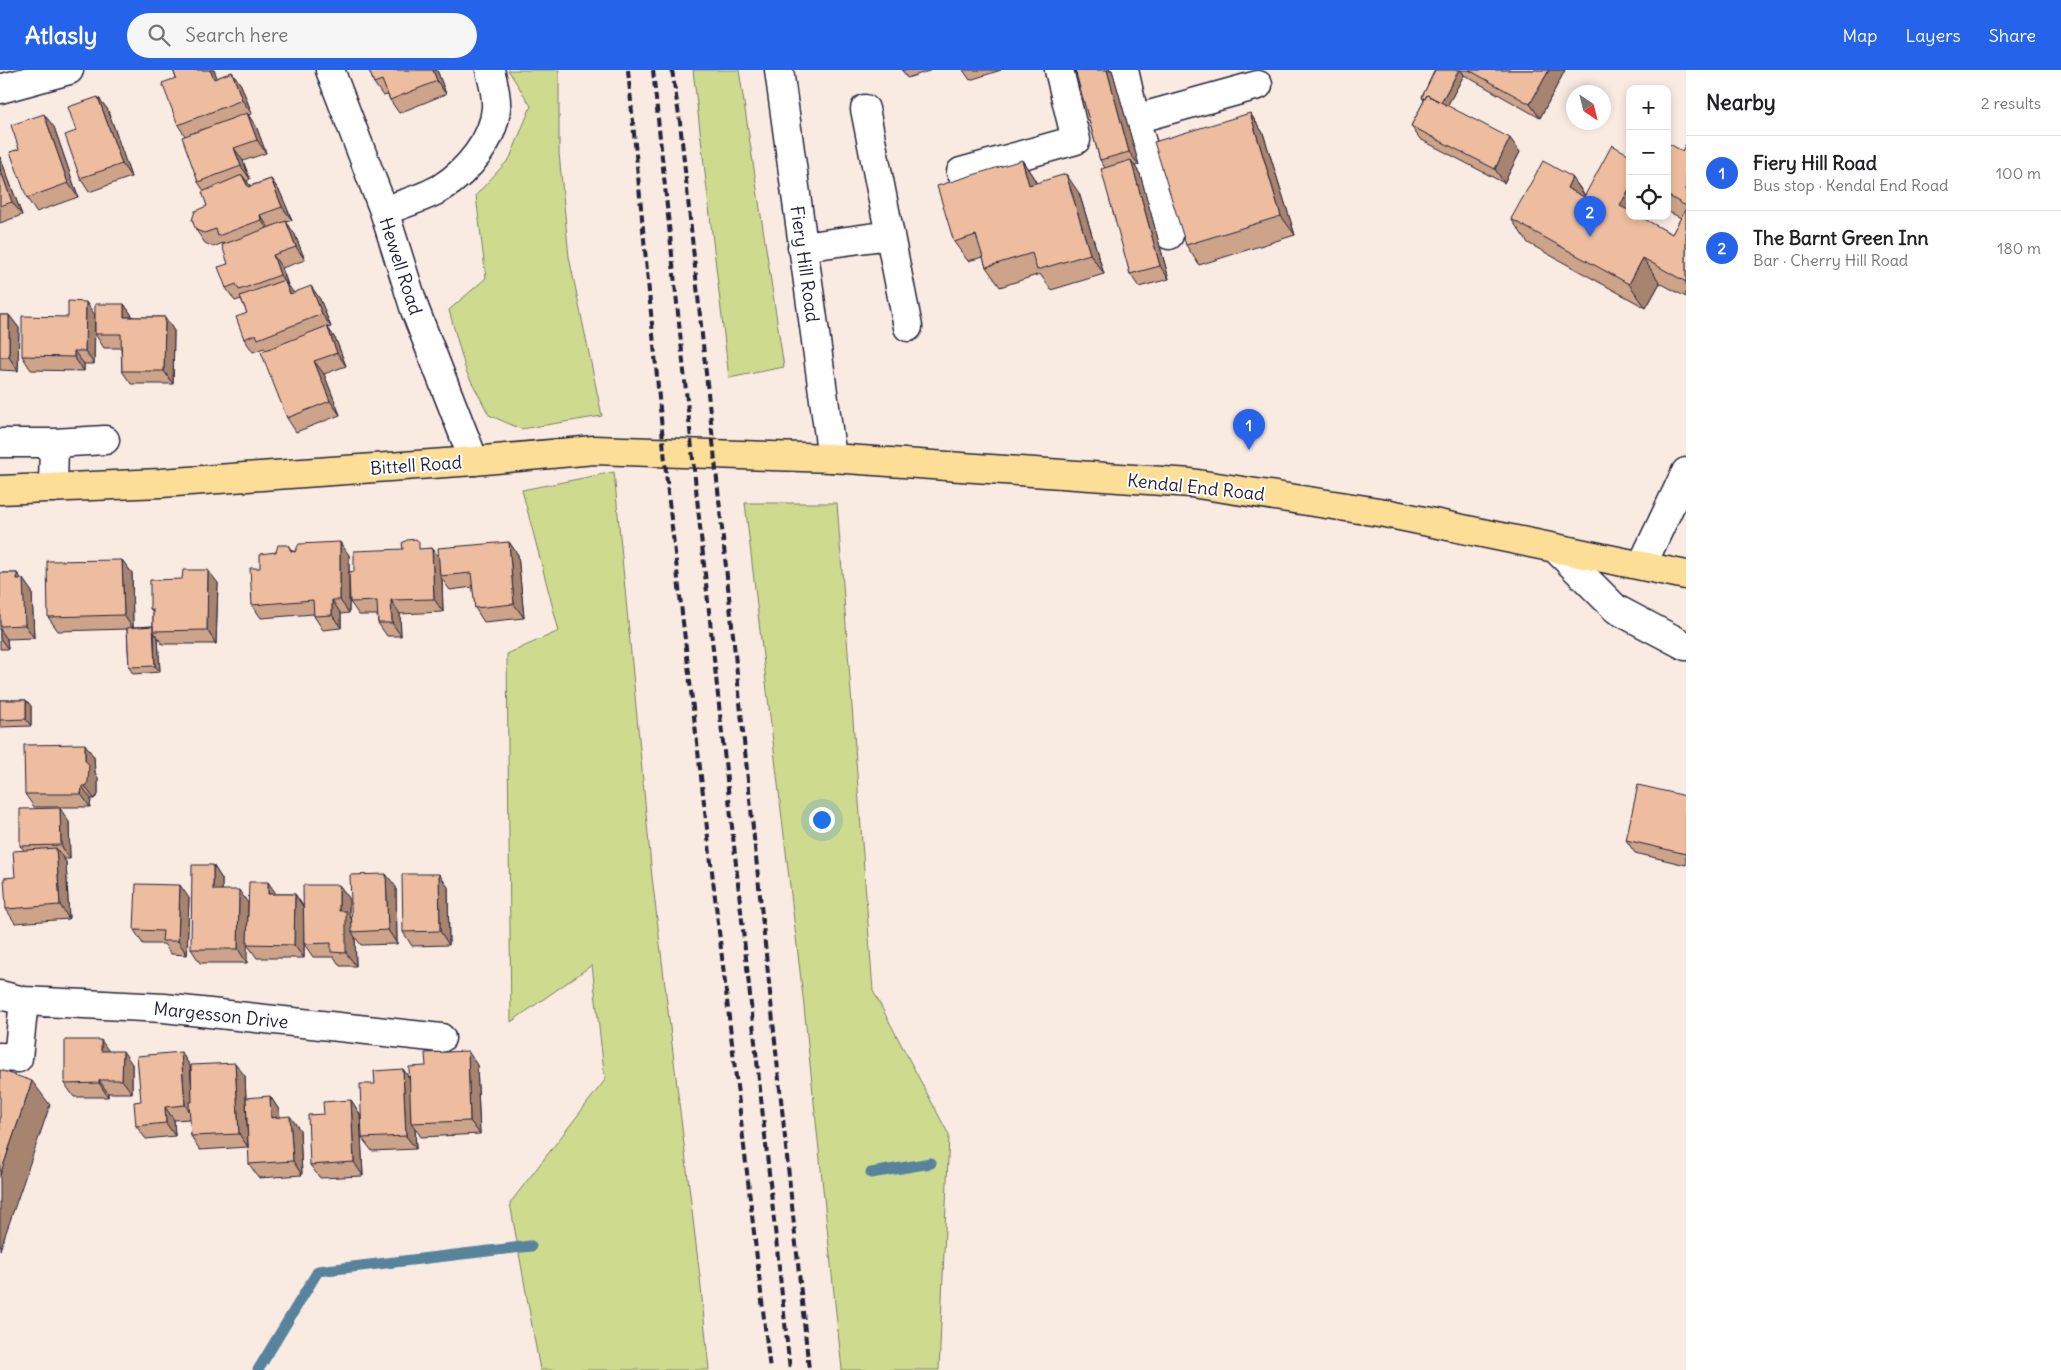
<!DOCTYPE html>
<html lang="en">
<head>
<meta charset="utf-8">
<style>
	body { margin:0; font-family:Delius,sans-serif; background:#f6f6f6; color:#202124 }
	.controls { position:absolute; right:15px; top:15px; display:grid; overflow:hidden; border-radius:10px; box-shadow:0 2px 8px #0003 }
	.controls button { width:45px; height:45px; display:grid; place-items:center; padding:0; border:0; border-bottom:1px solid #e0e0e0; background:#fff; color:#202124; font:25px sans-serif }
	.compass { position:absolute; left:1566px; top:15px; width:45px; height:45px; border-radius:50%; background:#fff; box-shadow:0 2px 8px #0003; rotate:145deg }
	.you { position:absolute; left:821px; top:749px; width:18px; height:18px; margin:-12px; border:4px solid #fff; border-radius:50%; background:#1a73e8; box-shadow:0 0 0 8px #1a73e833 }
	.badge { display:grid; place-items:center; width:32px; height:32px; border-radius:50%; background:#2563eb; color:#fff; font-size:16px; font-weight:700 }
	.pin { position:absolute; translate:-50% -41px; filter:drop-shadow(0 1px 2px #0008) }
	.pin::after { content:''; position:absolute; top:26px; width:18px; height:15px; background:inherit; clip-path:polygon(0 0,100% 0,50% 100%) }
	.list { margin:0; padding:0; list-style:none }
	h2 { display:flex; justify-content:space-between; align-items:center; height:65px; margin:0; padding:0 20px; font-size:21px }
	h2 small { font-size:16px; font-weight:400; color:#757577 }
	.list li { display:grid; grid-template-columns:32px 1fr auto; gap:15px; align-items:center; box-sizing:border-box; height:75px; padding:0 20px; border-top:1px solid #e0e0e0 }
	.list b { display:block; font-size:19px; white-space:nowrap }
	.list p { margin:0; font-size:16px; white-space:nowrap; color:#757577 }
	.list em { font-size:16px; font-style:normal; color:#757577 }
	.icon { flex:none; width:28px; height:28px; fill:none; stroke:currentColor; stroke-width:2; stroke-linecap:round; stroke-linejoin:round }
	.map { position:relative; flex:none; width:1686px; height:1300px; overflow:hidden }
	header { display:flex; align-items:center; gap:30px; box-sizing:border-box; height:70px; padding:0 25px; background:#2563eb; color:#fff }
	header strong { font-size:24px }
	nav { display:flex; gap:28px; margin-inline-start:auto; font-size:18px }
	.search { width:350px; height:45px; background:#f6f6f6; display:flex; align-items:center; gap:12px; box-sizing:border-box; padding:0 18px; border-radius:28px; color:#757577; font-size:19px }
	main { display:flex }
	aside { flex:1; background:#fff }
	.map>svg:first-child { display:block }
</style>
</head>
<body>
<header>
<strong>Atlasly</strong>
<div class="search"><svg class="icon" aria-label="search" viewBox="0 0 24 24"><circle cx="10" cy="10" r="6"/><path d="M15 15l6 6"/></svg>Search here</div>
<nav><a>Map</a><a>Layers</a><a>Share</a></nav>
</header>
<main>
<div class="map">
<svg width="1686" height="1300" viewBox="0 0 1686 1300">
	<rect width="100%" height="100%" fill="#faebe2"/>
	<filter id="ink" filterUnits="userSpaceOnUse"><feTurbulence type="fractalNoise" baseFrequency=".02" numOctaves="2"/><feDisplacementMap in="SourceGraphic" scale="10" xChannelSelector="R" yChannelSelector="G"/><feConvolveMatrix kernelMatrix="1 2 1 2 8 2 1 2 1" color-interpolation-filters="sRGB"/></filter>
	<g filter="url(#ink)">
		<path fill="#cedb8f" stroke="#787e65" d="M 508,0 L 559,0 L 559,83 L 569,187 L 602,346 L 521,359 L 489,345 L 466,301 L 449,240 L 486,208 L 476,125 L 510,88 L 531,36 Z
			M 693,0 L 739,0 L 784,297 L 729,308 Z
			M 614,402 L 652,807 L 700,1208 L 709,1300 L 540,1300 L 510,1133 L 605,1010 L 592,895 L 511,952 L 507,584 L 559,561 L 522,420 Z
			M 745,433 L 837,433 L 873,921 L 949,1065 L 939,1300 L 842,1300 L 803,927 Z"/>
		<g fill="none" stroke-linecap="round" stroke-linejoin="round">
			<path stroke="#59839d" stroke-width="11" d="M 871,1103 L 931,1093
				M 258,1300 L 318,1201 L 531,1176"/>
			<g stroke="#22223b" stroke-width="31">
				<path id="minor" d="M 330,0 L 384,141 L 415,240 L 474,391
					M 779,0 L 832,388
					M 1124,0 L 1135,49 L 1169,165
					M 0,19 L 69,0
					M 865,39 L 908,257
					M 1135,49 L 1258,15
					M 961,102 L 1076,70 L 1059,0
					M 384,141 C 402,134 424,128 441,118 C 467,102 494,70 496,38 C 497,25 493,12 490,0
					M 802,177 L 890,165
					M 0,373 L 54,373
					M 53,418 L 54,373 L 105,370
					M 1556,479 L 1616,539 L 1686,576
					M 1642,495 L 1686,402
					M 0,925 L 24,931 L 164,938 L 441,968
					M 0,987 L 18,988 L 24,931"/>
			</g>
			<g stroke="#22223b" stroke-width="31">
				<path id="major" d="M 0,420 L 161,413 L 474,391 L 594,380 L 832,388 L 1191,413 L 1385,443 L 1686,505"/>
			</g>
			<use href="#minor" stroke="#fff" stroke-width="28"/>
			<use href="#major" stroke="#fdde96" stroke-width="28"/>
			<path stroke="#22223b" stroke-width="4" stroke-dasharray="8 4" stroke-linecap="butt" d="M 628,0 L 668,423 L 770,1300
				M 653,0 L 700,457 L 790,1300
				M 672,0 L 680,52 L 809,1300"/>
		</g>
		<path fill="#cda389" stroke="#22223b" d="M 173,0 L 214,0 L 217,8 L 232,2 L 241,15 L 252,44 L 248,45 L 256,56 L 266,83 L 243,91 L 250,109 L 247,111 L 250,116 L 271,109 L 280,122 L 292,150 L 286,152 L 295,165 L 305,190 L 282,198 L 288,215 L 293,223 L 320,229 L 331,257 L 328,258 L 336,270 L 346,296 L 324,304 L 340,345 L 296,362 L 287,348 L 266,280 L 264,278 L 253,282 L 244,269 L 247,243 L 241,229 L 235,231 L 226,218 L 228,194 L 224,174 L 223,173 L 213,177 L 205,173 L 196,160 L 207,136 L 204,121 L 198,112 L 185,66 L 178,55 L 176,8 Z
			M 369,0 L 437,0 L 446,24 L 399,43 L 390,30 L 388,25 L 383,26 L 374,13 Z
			M 902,0 L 932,0 L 907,8 Z
			M 963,0 L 1001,0 L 970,10 Z
			M 1075,0 L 1112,0 L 1139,95 L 1135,96 L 1140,104 L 1169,209 L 1139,217 L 1130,204 L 1105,98 L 1100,90 Z
			M 1435,0 L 1565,0 L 1540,48 L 1464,5 L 1447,36 L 1520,82 L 1504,113 L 1420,69 L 1411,56 L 1424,31 L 1422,27 Z
			M 98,27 L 108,40 L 131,107 L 89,122 L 80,108 Z
			M 1250,43 L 1263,63 L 1295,165 L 1199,195 L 1186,175 Z
			M 54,57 L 78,127 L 36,142 L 27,128 L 19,79 Z
			M 1667,74 L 1682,81 L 1686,74 L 1686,227 L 1660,213 L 1646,238 L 1528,173 L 1511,149 L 1572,107 L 1585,125 L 1630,146 L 1645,146 L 1643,149 L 1672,164 L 1681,148 L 1667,141 Z
			M 0,87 L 22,145 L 0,153 Z
			M 1022,90 L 1035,110 L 1036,113 L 1079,123 L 1104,204 L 1051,220 L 1040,204 L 1000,217 L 986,197 L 983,187 L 968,191 L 954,172 Z
			M 124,234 L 133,247 L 165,247 L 174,261 L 173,314 L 131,314 L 122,301 L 121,278 L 104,278 L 95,264 L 95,254 L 94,294 L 84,294 L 84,301 L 31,300 L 22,286 L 68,247 L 95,245 Z
			M 0,245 L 9,245 L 19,258 L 18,301 L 0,300 Z
			M 509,472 L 518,485 L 524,548 L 484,552 L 475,538 L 473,517 L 450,520 L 442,509 L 443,542 L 400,544 L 401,566 L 387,566 L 378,553 L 377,545 L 359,545 L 350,532 L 349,506 L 349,543 L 341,544 L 341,558 L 323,560 L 314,546 L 314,544 L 261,548 L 252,535 L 260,498 L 276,482 L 288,475 L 292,481 L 349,485 L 349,502 L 354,502 L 423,479 L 432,478 L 439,487 Z
			M 122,490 L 132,503 L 133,557 L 153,556 L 153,542 L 150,539 L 218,513 L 216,574 L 162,574 L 158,568 L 160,602 L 133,604 L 129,597 L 127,559 L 58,561 L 48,547 Z
			M 0,503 L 17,503 L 32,522 L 34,568 L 7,569 L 8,579 L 0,579 Z
			M 0,630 L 26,630 L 31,636 L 31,656 L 0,657 Z
			M 94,687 L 95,703 L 98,708 L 98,725 L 94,729 L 91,729 L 90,737 L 34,737 L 25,724 Z
			M 1686,726 L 1686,795 L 1635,783 L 1626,770 Z
			M 69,752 L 70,789 L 64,789 L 66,792 L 69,849 L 15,853 L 6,839 L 24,780 L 20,776 Z
			M 213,795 L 222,809 L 222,820 L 247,893 L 200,893 L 191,879 Z
			M 339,815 L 349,828 L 349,845 L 351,849 L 396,817 L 397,874 L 361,875 L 355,867 L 356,896 L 340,896 L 334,887 L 313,887 L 304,874 L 304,888 L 257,888 L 247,874 L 277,824 L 295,824 L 303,836 Z
			M 448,817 L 449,875 L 412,876 L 403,862 Z
			M 189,828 L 187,885 L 171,884 L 164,874 L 143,874 L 134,860 Z
			M 108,981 L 132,994 L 132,1023 L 108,1023 L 108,1027 L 74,1027 L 65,1014 Z
			M 181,982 L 190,996 L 191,1014 L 245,1006 L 248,1077 L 200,1080 L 191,1066 L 190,1049 L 174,1050 L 175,1066 L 146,1069 L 136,1056 L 141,1031 Z
			M 477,995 L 480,1064 L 421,1067 L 415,1058 L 416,1079 L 372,1081 L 362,1068 L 375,1014 L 403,999 L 409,1008 Z
			M 270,1026 L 279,1040 L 280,1047 L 300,1060 L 302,1105 L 259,1108 L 249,1094 Z
			M 351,1030 L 360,1044 L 363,1106 L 320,1108 L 310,1095 Z"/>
		<path fill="#a7846f" stroke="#22223b" d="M 210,0 L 214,0 L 223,23 L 214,9 Z
			M 433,0 L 437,0 L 446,24 L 437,11 Z
			M 1107,0 L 1112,0 L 1139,95 L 1129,82 Z
			M 1459,0 L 1461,0 L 1464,5 L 1444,42 L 1439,36 Z
			M 1549,0 L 1565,0 L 1540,48 L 1530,34 Z
			M 232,2 L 241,15 L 252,44 L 242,30 Z
			M 98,27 L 108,40 L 131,107 L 122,94 Z
			M 247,43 L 256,56 L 266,83 L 257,70 Z
			M 1250,43 L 1263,63 L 1295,165 L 1281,146 Z
			M 44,44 L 54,57 L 78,127 L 68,113 Z
			M 1510,68 L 1520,82 L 1504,113 L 1495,99 Z
			M 234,78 L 243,91 L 250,109 L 241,96 Z
			M 0,87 L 22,145 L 12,132 L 0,99 Z
			M 1022,90 L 1035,110 L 1043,134 L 1029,115 Z
			M 1131,90 L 1140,104 L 1169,209 L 1160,196 Z
			M 1066,104 L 1079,123 L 1104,204 L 1090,184 Z
			M 242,105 L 252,118 L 248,117 Z
			M 1572,107 L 1589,132 L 1567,118 Z
			M 271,109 L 280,122 L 292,150 L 282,137 Z
			M 1630,117 L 1630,146 L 1645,146 L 1637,161 L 1620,136 Z
			M 260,145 L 269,158 L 270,163 L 261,150 Z
			M 286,151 L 295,165 L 305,190 L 296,177 Z
			M 273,185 L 282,198 L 288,215 L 294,223 L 290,224 L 286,213 L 280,205 Z
			M 1643,188 L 1660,213 L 1646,238 L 1629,214 Z
			M 311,216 L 320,229 L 331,257 L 322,244 Z
			M 86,232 L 95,245 L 94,294 L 85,281 Z
			M 124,234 L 133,247 L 124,247 Z
			M 9,245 L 19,258 L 18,301 L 9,287 Z
			M 165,247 L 174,261 L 173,314 L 164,301 Z
			M 327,256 L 336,270 L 346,296 L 337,283 Z
			M 74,281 L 84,294 L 84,301 L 74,287 Z
			M 314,291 L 324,304 L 340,345 L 330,331 Z
			M 340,472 L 349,485 L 349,543 L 340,530 Z
			M 509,472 L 518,485 L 524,548 L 514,534 Z
			M 432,478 L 442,491 L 440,506 L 442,509 L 443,542 L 434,529 Z
			M 122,490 L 132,503 L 133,559 L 124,545 Z
			M 208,500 L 218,513 L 216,574 L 207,560 Z
			M 17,503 L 23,511 L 23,509 L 32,522 L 34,568 L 25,555 L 17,509 Z
			M 332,530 L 341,544 L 341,558 L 332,545 Z
			M 391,530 L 400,544 L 401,566 L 392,553 Z
			M 0,559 L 7,569 L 8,579 L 0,568 Z
			M 154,562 L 158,568 L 160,602 L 155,596 Z
			M 26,630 L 31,636 L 31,656 L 26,649 Z
			M 85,674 L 94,687 L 95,703 L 98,708 L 98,725 L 94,729 L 85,716 Z
			M 82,716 L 91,729 L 90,737 L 81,724 Z
			M 60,738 L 69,752 L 70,789 L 61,775 Z
			M 56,778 L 66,792 L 69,849 L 60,835 Z
			M 213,795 L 222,809 L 222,833 L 213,820 Z
			M 386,804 L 396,817 L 397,874 L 388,860 Z
			M 439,804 L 448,817 L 449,875 L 440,861 Z
			M 268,812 L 277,825 L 268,824 Z
			M 180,815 L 189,828 L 187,885 L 178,871 Z
			M 339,815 L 349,828 L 349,845 L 355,855 L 352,862 L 355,867 L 356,896 L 346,883 L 339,841 Z
			M 239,820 L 248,833 L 247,893 L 238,879 Z
			M 295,824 L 304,838 L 304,888 L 294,875 Z
			M 101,970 L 110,983 L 101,981 Z
			M 123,981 L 132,994 L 132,1023 L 122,1010 Z
			M 468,981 L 477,995 L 480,1064 L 470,1051 Z
			M 181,982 L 190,996 L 194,1048 L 185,1035 Z
			M 235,993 L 245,1006 L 248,1077 L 239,1064 Z
			M 403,999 L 412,1013 L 411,1053 L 415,1058 L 416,1079 L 406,1066 Z
			M 99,1010 L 108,1023 L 108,1027 L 99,1013 Z
			M 32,1011 L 50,1035 L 0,1180 L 0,1105 Z
			M 270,1026 L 279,1040 L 281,1061 L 271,1048 Z
			M 351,1030 L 360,1044 L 363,1106 L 354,1092 Z
			M 165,1037 L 174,1050 L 175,1066 L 166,1053 Z
			M 290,1046 L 300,1060 L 302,1105 L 293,1091 Z"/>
		<path fill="#eebd9f" stroke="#22223b" d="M 173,0 L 210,0 L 214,9 L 232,2 L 242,30 L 178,55 L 162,13 L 176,8 Z
			M 369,0 L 433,0 L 437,11 L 390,30 L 382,10 L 374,13 Z
			M 1075,0 L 1107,0 L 1129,82 L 1100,90 Z
			M 1435,0 L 1459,0 L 1441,32 L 1427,25 L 1425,29 L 1422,27 Z
			M 1469,0 L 1549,0 L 1530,34 Z
			M 1427,25 L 1510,68 L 1495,99 L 1411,56 Z
			M 98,27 L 122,94 L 80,108 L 65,65 L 76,61 L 68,37 Z
			M 247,43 L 257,70 L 234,78 L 241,96 L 198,112 L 182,67 Z
			M 1250,43 L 1281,146 L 1186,175 L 1154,72 Z
			M 44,44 L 68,113 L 27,128 L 10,82 L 19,79 L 11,55 Z
			M 1668,73 L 1682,81 L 1686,74 L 1686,136 L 1667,125 L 1667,74 Z
			M 1612,75 L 1630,85 L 1630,117 L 1620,136 L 1630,141 L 1630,146 L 1639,146 L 1672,164 L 1686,138 L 1686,212 L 1643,188 L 1629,214 L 1511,149 L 1543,91 L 1572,107 L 1567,118 L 1584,127 Z
			M 1022,90 L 1029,115 L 1066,104 L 1090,184 L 1037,200 L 1032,183 L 986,197 L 976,165 L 954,172 L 937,116 Z
			M 1131,90 L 1160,196 L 1130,204 L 1101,99 Z
			M 0,99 L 12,132 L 0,136 Z
			M 242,105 L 248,117 L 271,109 L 282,137 L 260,145 L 261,150 L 218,166 L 216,159 L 204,163 L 196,160 L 192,150 L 195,141 L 207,136 L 202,122 Z
			M 286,151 L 296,177 L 273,185 L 280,205 L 239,220 L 236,214 L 226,218 L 218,197 L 228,194 L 222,175 Z
			M 284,210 L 290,224 L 311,216 L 322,244 L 258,269 L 256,264 L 244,269 L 236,247 L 247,243 L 240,226 Z
			M 68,231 L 86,232 L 85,281 L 74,281 L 74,287 L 22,286 L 22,246 L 68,247 Z
			M 95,234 L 124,234 L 124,247 L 165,247 L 164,301 L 122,301 L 121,264 L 95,264 Z
			M 0,245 L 9,245 L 9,287 L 0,287 Z
			M 327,256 L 337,283 L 314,291 L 330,331 L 287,348 L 261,282 Z
			M 416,469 L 419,473 L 419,479 L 432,478 L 434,529 L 391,530 L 392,553 L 378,553 L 377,531 L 350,532 L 349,502 L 354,502 L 354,481 L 403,479 L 402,473 L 407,470 Z
			M 340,472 L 340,530 L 332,530 L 332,545 L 314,546 L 313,530 L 252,535 L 250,498 L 260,498 L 260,484 L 276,482 L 278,475 L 288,475 L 291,481 L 295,482 L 299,474 Z
			M 509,472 L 514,534 L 475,538 L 471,503 L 440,506 L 438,478 Z
			M 122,490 L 124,545 L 48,547 L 47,491 Z
			M 183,500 L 208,500 L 207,560 L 153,561 L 153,539 L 150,539 L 150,510 L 182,509 Z
			M 0,503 L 17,503 L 17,509 L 23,509 L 25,555 L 0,556 Z
			M 153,556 L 155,596 L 129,597 L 127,558 Z
			M 0,630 L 26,630 L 26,649 L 0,650 Z
			M 85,674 L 85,690 L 89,695 L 88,712 L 85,716 L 82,716 L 81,724 L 25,724 L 24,675 Z
			M 1638,715 L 1686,726 L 1686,784 L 1626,770 Z
			M 60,738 L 61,775 L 20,776 L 20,739 Z
			M 56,778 L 60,835 L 6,839 L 4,808 L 15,807 L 13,781 Z
			M 192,795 L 213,795 L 213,820 L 239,820 L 238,879 L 191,879 Z
			M 386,804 L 388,860 L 352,862 L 350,805 Z
			M 402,804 L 439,804 L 440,861 L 403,862 Z
			M 249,812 L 268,812 L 268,824 L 295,824 L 294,875 L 247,874 Z
			M 136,814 L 180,815 L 178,871 L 162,871 L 163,861 L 134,860 Z
			M 303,815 L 339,815 L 339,841 L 346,841 L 346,883 L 331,882 L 331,873 L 304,874 Z
			M 65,970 L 101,970 L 101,981 L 123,981 L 122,1010 L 99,1010 L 99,1013 L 65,1014 Z
			M 468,981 L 470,1051 L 411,1053 L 409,997 L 426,996 L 425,983 Z
			M 181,982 L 185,1035 L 165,1037 L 166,1053 L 136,1056 L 134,1032 L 141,1031 L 137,986 Z
			M 235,993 L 239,1064 L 191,1066 L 189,1032 L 192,1032 L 191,995 Z
			M 403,999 L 406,1066 L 362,1068 L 360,1014 L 375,1014 L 374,1001 Z
			M 0,1000 L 32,1011 L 0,1105 Z
			M 270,1026 L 271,1048 L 290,1046 L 293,1091 L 249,1094 L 246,1028 Z
			M 351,1030 L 354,1092 L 310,1095 L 308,1045 L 324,1044 L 323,1032 Z"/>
	</g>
	<g text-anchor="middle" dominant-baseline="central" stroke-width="4" stroke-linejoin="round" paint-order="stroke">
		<g font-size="18" fill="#22223b" stroke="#fff">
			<text transform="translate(805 194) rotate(82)">Fiery Hill Road</text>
			<text transform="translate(401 196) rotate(72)">Hewell Road</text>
			<text transform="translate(416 395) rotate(-4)">Bittell Road</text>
			<text transform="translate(1196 417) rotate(6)">Kendal End Road</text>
			<text transform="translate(221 945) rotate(6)">Margesson Drive</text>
		</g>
	</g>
</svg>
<div class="controls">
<button>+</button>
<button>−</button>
<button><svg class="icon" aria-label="locate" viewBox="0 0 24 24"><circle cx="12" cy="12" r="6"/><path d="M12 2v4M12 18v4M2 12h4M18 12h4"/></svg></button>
</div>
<svg class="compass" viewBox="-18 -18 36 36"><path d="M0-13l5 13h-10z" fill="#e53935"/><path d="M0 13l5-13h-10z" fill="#757577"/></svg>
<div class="you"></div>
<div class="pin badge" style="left:1249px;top:380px">1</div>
<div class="pin badge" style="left:1590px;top:167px">2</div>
</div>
<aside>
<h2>Nearby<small>2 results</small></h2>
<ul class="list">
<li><span class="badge">1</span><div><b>Fiery Hill Road</b><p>Bus stop · Kendal End Road</p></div><em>100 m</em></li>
<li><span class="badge">2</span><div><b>The Barnt Green Inn</b><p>Bar · Cherry Hill Road</p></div><em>180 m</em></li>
</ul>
</aside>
</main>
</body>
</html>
